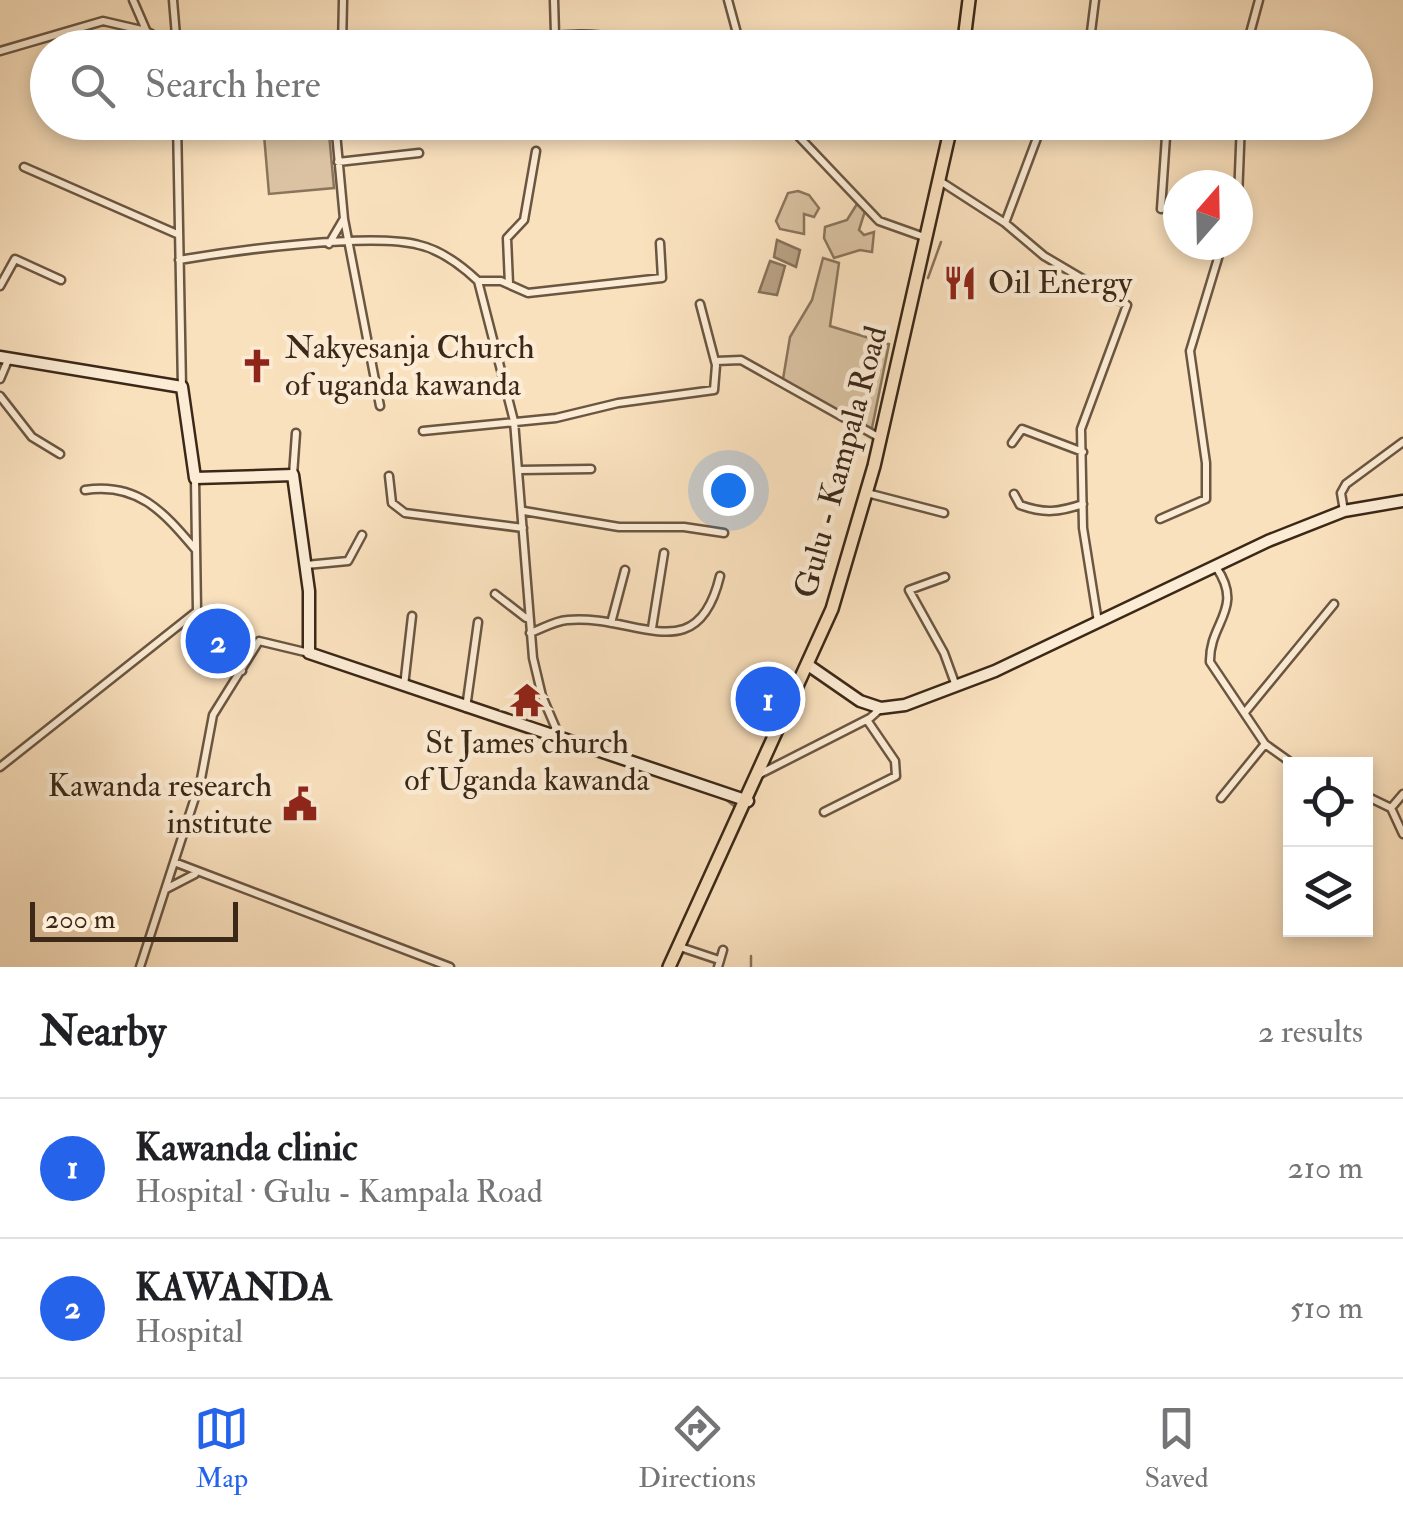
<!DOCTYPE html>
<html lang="en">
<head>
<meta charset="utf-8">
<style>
	body { margin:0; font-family:"IM FELL Double Pica",serif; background:#f2f2f2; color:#202124 }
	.controls { position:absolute; right:30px; bottom:30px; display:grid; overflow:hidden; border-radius:0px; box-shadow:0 5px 15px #0003 }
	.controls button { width:90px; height:90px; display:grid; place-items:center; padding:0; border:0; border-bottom:2px solid #e0e0e0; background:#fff; color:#202124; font:50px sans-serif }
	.compass { position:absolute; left:1163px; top:170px; width:90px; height:90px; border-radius:50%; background:#fff; box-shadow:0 5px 15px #0003; rotate:20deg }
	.scale { position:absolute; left:30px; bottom:25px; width:208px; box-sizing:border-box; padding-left:10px; border:5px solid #3b2817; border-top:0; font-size:28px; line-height:35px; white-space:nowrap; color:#3b2817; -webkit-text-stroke:8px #fcecd5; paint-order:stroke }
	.you { position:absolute; left:728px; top:490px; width:35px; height:35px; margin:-25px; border:8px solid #fff; border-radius:50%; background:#1a73e8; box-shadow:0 0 0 15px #1a73e833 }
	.badge { display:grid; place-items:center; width:65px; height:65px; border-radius:50%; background:#2563eb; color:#fff; font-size:32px; font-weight:700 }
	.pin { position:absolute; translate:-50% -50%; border:5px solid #fff; box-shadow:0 2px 10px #0006 }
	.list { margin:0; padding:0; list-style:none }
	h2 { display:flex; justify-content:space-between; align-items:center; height:130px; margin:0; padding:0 40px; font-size:42px }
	h2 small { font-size:32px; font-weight:400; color:#757577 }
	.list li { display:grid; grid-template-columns:65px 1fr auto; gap:30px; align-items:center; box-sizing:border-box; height:140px; padding:0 40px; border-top:2px solid #e0e0e0 }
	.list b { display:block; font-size:38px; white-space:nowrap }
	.list p { margin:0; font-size:32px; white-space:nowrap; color:#757577 }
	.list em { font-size:32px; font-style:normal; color:#757577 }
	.icon { flex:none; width:55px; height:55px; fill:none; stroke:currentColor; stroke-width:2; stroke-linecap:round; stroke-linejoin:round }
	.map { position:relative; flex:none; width:1403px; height:967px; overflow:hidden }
	.search { position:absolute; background:#fff; box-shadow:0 5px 15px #0003; left:30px; right:30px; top:30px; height:110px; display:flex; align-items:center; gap:25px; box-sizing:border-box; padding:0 35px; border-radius:55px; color:#757577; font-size:38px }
	.sheet { height:410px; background:#fff }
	nav { display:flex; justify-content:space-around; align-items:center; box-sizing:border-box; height:140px; border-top:2px solid #e0e0e0; background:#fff; font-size:28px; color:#757577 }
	nav a { display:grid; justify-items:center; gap:5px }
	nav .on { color:#2563eb }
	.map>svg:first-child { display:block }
</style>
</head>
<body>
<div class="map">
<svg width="1403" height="967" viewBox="0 0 1403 967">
	<rect width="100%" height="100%" fill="#fae1be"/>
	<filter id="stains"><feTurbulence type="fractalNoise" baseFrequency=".002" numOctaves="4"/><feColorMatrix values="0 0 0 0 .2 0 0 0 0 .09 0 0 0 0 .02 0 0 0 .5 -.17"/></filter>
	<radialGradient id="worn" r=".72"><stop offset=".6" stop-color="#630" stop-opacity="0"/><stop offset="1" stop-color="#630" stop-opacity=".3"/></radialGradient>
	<path fill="#dac2a2" stroke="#8a755c" stroke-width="2.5" d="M 263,123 L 328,123 L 334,188 L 269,194 Z
		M 798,191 L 809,195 L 819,208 L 814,217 L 804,214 L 804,234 L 780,229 L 776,221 L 788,193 Z
		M 857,204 L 865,211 L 859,230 L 864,235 L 874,232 L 872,252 L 860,250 L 834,258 L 824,238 L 825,227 L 847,220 Z
		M 823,258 L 839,263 L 830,326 L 889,344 L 871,433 L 783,379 L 790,337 L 812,300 Z"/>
	<path fill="#b9a285" stroke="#877159" stroke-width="2.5" d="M 777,240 L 800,250 L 796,267 L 774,257 Z
		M 770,261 L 785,266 L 777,295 L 759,292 Z"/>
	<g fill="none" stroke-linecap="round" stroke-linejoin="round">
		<path stroke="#877159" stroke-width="2.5" d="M 928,278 L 941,242
			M 724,798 L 734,806
			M 751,967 L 751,956"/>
		<g stroke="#6b5641" stroke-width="11">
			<path id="street" d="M 133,0 L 146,30
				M 554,0 L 555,34
				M 728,0 L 741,48
				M 342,48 L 343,0
				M 507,48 C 559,29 606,31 659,48
				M 1089,48 L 1095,0
				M 1246,48 L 1259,0
				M 0,51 L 103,21 L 146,31 L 177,48 L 173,0
				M 177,122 L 182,387
				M 335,122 L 344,219 L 380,406
				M 785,122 L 879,221 L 924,237
				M 1217,122 L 1241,131
				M 338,162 L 419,153
				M 24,167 L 177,234
				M 940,181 L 1005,223 L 1044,256 L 1127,305 L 1081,429 L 1083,528 L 1098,622
				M 1238,198 L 1241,122
				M 1161,209 L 1167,122
				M 1005,223 L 1043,122
				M 329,244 L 343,220
				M 179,260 C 231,251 371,232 419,245 C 441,250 462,266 478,281 L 514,421 L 533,658 L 542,696 L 560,738
				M 478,281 L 501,281 L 528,293 L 662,278 L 660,243
				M 509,284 L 507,238 L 524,220 L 536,151
				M 0,286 L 15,259 L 61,280
				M 716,361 L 741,360 L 880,438
				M 0,379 L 8,360
				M 0,396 L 32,437 L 60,454
				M 423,431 L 556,418 L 618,403 L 714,390 L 716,365 L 700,304
				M 1012,443 L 1022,429 L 1083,452
				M 519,470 L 591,469
				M 293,475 L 296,433
				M 389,476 L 392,503 L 405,513 L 523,528
				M 85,490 C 137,482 163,511 195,549
				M 867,493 L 944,513
				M 1014,494 L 1020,505 C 1045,514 1059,512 1083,504
				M 524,511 L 619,527 L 684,527 L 724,533
				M 1344,511 L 1341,493 L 1346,484 L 1403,442
				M 1160,519 L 1206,499 L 1206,463 L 1190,351 L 1222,245
				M 306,565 L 348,561 L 362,535
				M 1216,567 C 1245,609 1209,622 1210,662 L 1265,744 L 1293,764
				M 945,577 L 909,590 L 944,653 L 956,686
				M 495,594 L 526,618
				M 199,611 L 214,654 L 242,671
				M 611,623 L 625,570
				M 652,628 L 664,553
				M 530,633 C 542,629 554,621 567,620 C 635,613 697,672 720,576
				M 404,686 L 412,616
				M 466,708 L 478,622
				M 1246,711 L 1334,604
				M 0,767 L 197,611 L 195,479
				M 760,774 L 870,718 L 880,709
				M 1366,796 L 1391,808 L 1403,834
				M 1221,798 L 1265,744
				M 1391,808 L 1403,794
				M 824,812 L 896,776 L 895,761 L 867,720
				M 174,862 L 450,967
				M 166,889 L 195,874
				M 680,947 L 719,960
				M 140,967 L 201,779 L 213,715 L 259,641 L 309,653
				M 718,967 L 723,950"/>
		</g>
		<g stroke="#3b2817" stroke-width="15">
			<path id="secondary" d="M 0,357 L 182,387 L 195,478 L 293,475 L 309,591 L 309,653 L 748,801
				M 808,665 L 860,701 L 881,708 L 905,705 L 995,671 L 1268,541 L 1344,511 L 1403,501"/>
		</g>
		<g stroke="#3b2817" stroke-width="16">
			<path id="primary" d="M 963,48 L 969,0
				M 669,967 L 832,609 L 874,466 L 952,122"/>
		</g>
		<use href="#street" stroke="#fcecd5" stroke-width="6"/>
		<use href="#secondary" stroke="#fcecd5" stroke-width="10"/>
		<use href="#primary" stroke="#fae1be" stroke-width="11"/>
	</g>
	<defs>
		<g id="restaurant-bare" transform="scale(2.7)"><path d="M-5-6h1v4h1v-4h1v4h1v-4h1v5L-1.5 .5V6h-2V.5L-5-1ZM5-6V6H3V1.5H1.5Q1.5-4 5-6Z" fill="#8f2418" stroke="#fcecd5" stroke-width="2.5" paint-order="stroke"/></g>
		<g id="church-bare" transform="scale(2.7)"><path d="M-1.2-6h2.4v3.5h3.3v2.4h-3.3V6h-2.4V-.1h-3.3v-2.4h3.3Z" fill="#8f2418" stroke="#fcecd5" stroke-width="2.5" paint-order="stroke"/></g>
		<g id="temple-bare" transform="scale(2.7)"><path d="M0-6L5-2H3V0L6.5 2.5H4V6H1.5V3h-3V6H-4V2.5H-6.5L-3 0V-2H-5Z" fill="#8f2418" stroke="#fcecd5" stroke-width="2.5" paint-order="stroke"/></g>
		<g id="civic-bare" transform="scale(2.7)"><path d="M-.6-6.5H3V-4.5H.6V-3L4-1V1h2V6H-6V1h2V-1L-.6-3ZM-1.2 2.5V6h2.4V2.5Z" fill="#8f2418" stroke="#fcecd5" stroke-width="2.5" paint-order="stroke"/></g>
	</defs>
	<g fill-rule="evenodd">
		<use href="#restaurant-bare" x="960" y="283"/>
		<use href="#church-bare" x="257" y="366"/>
		<use href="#temple-bare" x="527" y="700"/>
		<use href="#civic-bare" x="300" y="804"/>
	</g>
	<g text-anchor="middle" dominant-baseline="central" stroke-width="9" stroke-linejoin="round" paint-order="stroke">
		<g font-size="32" fill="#3b2817" stroke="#fcecd5" text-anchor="start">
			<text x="988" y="283">Oil Energy</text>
			<text x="285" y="348">Nakyesanja Church<tspan x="285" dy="37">of uganda kawanda</tspan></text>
			<text x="527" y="743" text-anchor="middle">St James church<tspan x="527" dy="37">of Uganda kawanda</tspan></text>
			<text x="272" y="786" text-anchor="end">Kawanda research<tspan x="272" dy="37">institute</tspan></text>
		</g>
		<g font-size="32" fill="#3b2817" stroke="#fcecd5">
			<text transform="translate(841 462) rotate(-75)">Gulu - Kampala Road</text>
		</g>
	</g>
	<rect width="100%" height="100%" filter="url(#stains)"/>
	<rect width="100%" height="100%" fill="url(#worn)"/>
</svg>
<div class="controls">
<button><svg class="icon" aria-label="locate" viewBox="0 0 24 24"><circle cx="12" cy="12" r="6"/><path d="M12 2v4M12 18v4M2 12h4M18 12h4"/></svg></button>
<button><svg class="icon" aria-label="layers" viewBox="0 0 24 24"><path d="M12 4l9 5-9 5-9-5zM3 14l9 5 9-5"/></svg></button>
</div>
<svg class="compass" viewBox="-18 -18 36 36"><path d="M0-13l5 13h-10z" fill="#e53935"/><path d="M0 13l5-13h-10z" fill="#757577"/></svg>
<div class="scale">200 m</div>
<div class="you"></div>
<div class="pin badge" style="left:768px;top:699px">1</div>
<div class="pin badge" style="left:218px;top:641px">2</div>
<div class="search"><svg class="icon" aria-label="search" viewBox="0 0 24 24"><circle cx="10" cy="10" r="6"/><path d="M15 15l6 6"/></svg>Search here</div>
</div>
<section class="sheet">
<h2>Nearby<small>2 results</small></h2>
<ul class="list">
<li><span class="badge">1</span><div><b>Kawanda clinic</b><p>Hospital · Gulu - Kampala Road</p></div><em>210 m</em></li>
<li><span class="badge">2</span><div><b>KAWANDA</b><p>Hospital</p></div><em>510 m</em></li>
</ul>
</section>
<nav>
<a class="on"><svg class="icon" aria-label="map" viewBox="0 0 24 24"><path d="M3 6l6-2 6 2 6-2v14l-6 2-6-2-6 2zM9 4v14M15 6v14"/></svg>Map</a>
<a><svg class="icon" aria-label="directions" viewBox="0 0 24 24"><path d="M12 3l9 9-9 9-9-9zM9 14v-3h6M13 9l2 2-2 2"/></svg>Directions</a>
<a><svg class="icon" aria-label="saved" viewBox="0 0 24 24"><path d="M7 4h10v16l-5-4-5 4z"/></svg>Saved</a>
</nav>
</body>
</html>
